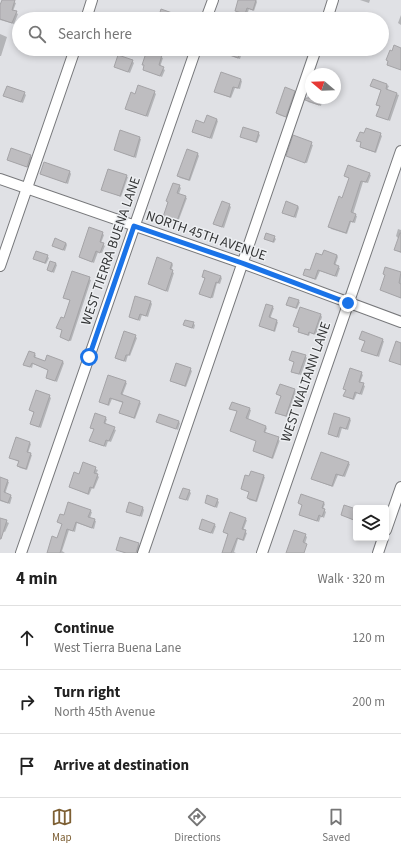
<!DOCTYPE html>
<html lang="en">
<head>
<meta charset="utf-8">
<style>
	body { margin:0; font-family:"Source Sans 3",sans-serif; background:#f6f6f6; color:#222 }
	.controls { position:absolute; right:12px; bottom:12px; display:grid; overflow:hidden; border-radius:4px; box-shadow:0 2px 6px #0003 }
	.controls button { width:36px; height:36px; display:grid; place-items:center; padding:0; border:0; border-bottom:1px solid #e0e0e0; background:#fff; color:#222; font:20px sans-serif }
	.compass { position:absolute; left:305px; top:68px; width:36px; height:36px; border-radius:50%; background:#fff; box-shadow:0 2px 6px #0003; rotate:289deg }
	.stop { position:absolute; width:12px; height:12px; margin:-9px; border:3px solid #1a73e8; border-radius:50%; background:#fff }
	.stop.end { background:#1a73e8; border-color:#fff; box-shadow:0 1px 4px #0008 }
	.list { margin:0; padding:0; list-style:none }
	h2 { display:flex; justify-content:space-between; align-items:center; height:52px; margin:0; padding:0 16px; font-size:17px }
	h2 small { font-size:13px; font-weight:400; color:#767676 }
	.list li { display:grid; grid-template-columns:26px 1fr auto; gap:12px; align-items:center; box-sizing:border-box; height:64px; padding:0 16px; border-top:1px solid #e0e0e0 }
	.list b { display:block; font-size:15px; white-space:nowrap }
	.list p { margin:0; font-size:13px; white-space:nowrap; color:#767676 }
	.list em { font-size:13px; font-style:normal; color:#767676 }
	.icon { flex:none; width:22px; height:22px; fill:none; stroke:currentColor; stroke-width:2; stroke-linecap:round; stroke-linejoin:round }
	.map { position:relative; flex:none; width:401px; height:553px; overflow:hidden }
	.search { position:absolute; background:#fff; box-shadow:0 2px 6px #0003; left:12px; right:12px; top:12px; height:44px; display:flex; align-items:center; gap:10px; box-sizing:border-box; padding:0 14px; border-radius:22px; color:#767676; font-size:15px }
	.sheet { height:244px; background:#fff }
	nav { display:flex; justify-content:space-around; align-items:center; box-sizing:border-box; height:56px; border-top:1px solid #e0e0e0; background:#fff; font-size:11px; color:#767676 }
	nav a { display:grid; justify-items:center; gap:2px }
	nav .on { color:#7d5f33 }
	.map>svg:first-child { display:block }
</style>
</head>
<body>
<div class="map">
<svg width="401" height="553" viewBox="0 0 401 553">
	<rect width="100%" height="100%" fill="#e0e1e5"/>
	<path fill="#0003" d="M 3,0 L 9,0 L 16,3 L 13,11 L 18,14 L 14,24 L 0,20 L 0,8 Z
		M 239,0 L 256,0 L 257,2 L 254,11 L 249,9 L 247,15 L 238,12 L 236,10 Z
		M 360,0 L 370,0 L 369,3 Z
		M 401,15 L 401,25 L 398,23 Z
		M 0,34 L 7,37 L 1,56 L 0,56 Z
		M 224,49 L 243,49 L 240,59 L 224,54 L 223,52 Z
		M 148,51 L 163,58 L 160,67 L 165,70 L 162,77 L 144,70 L 145,66 L 143,64 Z
		M 132,61 L 134,63 L 130,73 L 115,67 Z
		M 241,80 L 242,81 L 240,89 L 235,88 L 231,98 L 215,92 Z
		M 373,80 L 387,85 L 389,86 L 387,90 L 399,95 L 390,121 L 378,116 L 380,107 L 377,105 L 381,90 L 371,86 Z
		M 154,92 L 156,94 L 148,117 L 126,108 L 136,95 Z
		M 294,92 L 296,93 L 288,118 L 279,115 L 277,113 Z
		M 24,93 L 26,95 L 23,103 L 4,96 Z
		M 308,96 L 311,96 L 311,98 L 320,100 L 322,101 L 321,106 L 308,102 L 307,100 Z
		M 216,119 L 218,121 L 212,139 L 193,132 L 204,124 Z
		M 121,131 L 141,139 L 136,158 L 115,150 Z
		M 258,133 L 260,135 L 257,143 L 241,136 Z
		M 380,134 L 382,136 L 376,153 L 362,148 L 361,146 L 362,143 L 358,140 Z
		M 294,137 L 313,145 L 307,163 L 287,156 Z
		M 11,149 L 33,158 L 29,168 L 8,160 Z
		M 198,154 L 199,156 L 190,181 L 180,178 L 178,176 Z
		M 70,172 L 71,174 L 68,184 L 41,174 Z
		M 369,174 L 371,175 L 368,183 L 363,182 L 353,214 L 357,216 L 355,223 L 351,222 L 347,234 L 331,229 L 330,227 L 343,199 L 350,179 L 346,176 Z
		M 126,176 L 128,177 L 121,197 L 103,189 Z
		M 179,186 L 181,188 L 179,194 L 187,198 L 178,222 L 164,217 Z
		M 229,205 L 231,207 L 224,228 L 216,225 Z
		M 298,206 L 299,208 L 296,218 L 283,213 Z
		M 398,229 L 401,230 L 401,253 L 395,250 L 399,239 L 396,236 Z
		M 102,233 L 104,235 L 101,243 L 105,246 L 102,253 L 98,252 L 94,263 L 81,258 L 80,257 Z
		M 274,237 L 276,239 L 274,243 L 265,238 Z
		M 66,243 L 67,245 L 65,251 L 53,246 Z
		M 337,255 L 338,257 L 335,266 L 340,268 L 337,277 L 320,271 L 316,280 L 304,275 L 310,272 L 323,256 Z
		M 47,256 L 49,258 L 46,264 L 36,260 Z
		M 55,263 L 57,265 L 54,273 L 50,271 L 48,269 Z
		M 172,263 L 173,265 L 171,271 L 174,273 L 168,292 L 149,284 Z
		M 386,268 L 401,274 L 401,298 L 381,290 L 386,276 L 384,274 Z
		M 73,272 L 91,280 L 71,341 L 61,337 L 64,319 L 71,301 L 64,298 Z
		M 220,276 L 222,278 L 220,284 L 217,283 L 213,298 L 201,294 L 205,279 L 203,277 Z
		M 298,301 L 300,302 L 297,309 L 289,306 Z
		M 151,302 L 152,304 L 148,317 L 142,315 L 140,321 L 130,317 Z
		M 272,307 L 274,308 L 270,319 L 278,322 L 275,332 L 260,325 Z
		M 321,315 L 322,317 L 316,335 L 310,333 L 309,336 L 301,333 L 299,331 L 300,329 L 295,326 Z
		M 193,323 L 195,325 L 194,329 L 184,325 Z
		M 363,332 L 384,341 L 379,357 L 362,350 L 365,342 L 360,339 Z
		M 135,336 L 137,338 L 130,356 L 128,355 L 126,362 L 117,359 L 116,358 Z
		M 34,354 L 36,355 L 35,358 L 46,362 L 62,361 L 64,363 L 57,382 L 47,378 L 49,370 L 33,364 L 32,368 L 25,365 Z
		M 305,356 L 307,358 L 301,375 L 294,373 L 292,371 L 295,363 L 290,360 Z
		M 190,369 L 192,371 L 186,387 L 171,381 Z
		M 361,373 L 363,375 L 360,383 L 365,386 L 362,395 L 357,393 L 354,400 L 346,397 L 345,396 L 347,390 L 344,388 Z
		M 125,382 L 127,383 L 122,396 L 141,403 L 135,419 L 120,412 L 123,403 L 112,399 L 109,406 L 100,401 Z
		M 295,390 L 296,392 L 287,417 L 278,414 L 277,412 L 282,397 L 277,394 Z
		M 49,396 L 51,398 L 41,428 L 33,425 L 31,423 L 34,413 L 30,410 Z
		M 231,408 L 249,409 L 251,410 L 248,420 L 265,426 L 267,428 L 265,433 L 280,440 L 273,459 L 254,451 L 257,441 L 231,431 L 238,412 Z
		M 105,418 L 107,419 L 105,425 L 116,430 L 111,442 L 108,441 L 106,447 L 92,442 L 94,430 L 91,427 Z
		M 349,418 L 351,420 L 348,430 L 342,428 L 339,438 L 329,433 Z
		M 158,422 L 179,422 L 180,423 L 178,430 Z
		M 30,443 L 31,444 L 28,453 L 32,455 L 27,470 L 20,468 L 18,466 L 19,462 L 11,458 Z
		M 348,463 L 350,464 L 345,477 L 338,475 L 333,487 L 312,479 Z
		M 83,464 L 98,470 L 96,474 L 99,477 L 94,489 L 92,488 L 89,495 L 70,487 L 79,475 Z
		M 263,476 L 265,477 L 257,502 L 249,500 L 248,498 L 250,492 L 242,489 Z
		M 0,478 L 9,482 L 5,494 L 12,497 L 10,504 L 0,501 Z
		M 189,491 L 191,493 L 188,501 L 180,497 Z
		M 217,500 L 219,502 L 217,508 L 206,503 Z
		M 323,502 L 325,504 L 323,509 L 326,512 L 324,518 L 321,516 L 319,522 L 300,515 L 303,506 L 299,503 Z
		M 345,506 L 356,510 L 355,521 L 342,515 Z
		M 143,508 L 144,510 L 142,517 L 127,511 Z
		M 90,511 L 92,512 L 90,518 L 96,521 L 94,529 L 77,523 L 75,532 L 69,530 L 62,551 L 65,553 L 48,553 L 58,539 L 63,524 L 58,522 L 64,516 Z
		M 0,519 L 9,523 L 5,532 L 0,530 Z
		M 245,519 L 247,520 L 243,531 L 247,533 L 244,541 L 238,539 L 234,552 L 236,553 L 223,553 L 229,535 L 224,532 Z
		M 214,525 L 216,526 L 213,534 L 200,528 Z
		M 305,535 L 307,537 L 302,553 L 287,553 Z
		M 138,544 L 140,546 L 138,553 L 125,553 L 117,550 Z"/>
	<path fill="#bebdc0" stroke="#a5a4a7" d="M 2,0 L 15,0 L 12,10 L 17,11 L 12,23 L 0,19 L 0,5 Z
		M 238,0 L 256,0 L 253,10 L 247,8 L 245,14 L 235,11 Z
		M 161,9 L 175,14 L 174,19 L 158,19 Z
		M 394,45 L 401,48 L 401,70 L 387,65 L 388,61 L 386,60 L 390,50 L 392,51 Z
		M 215,49 L 241,49 L 238,58 Z
		M 147,50 L 162,55 L 159,65 L 164,67 L 160,76 L 143,70 L 144,65 L 142,65 Z
		M 118,55 L 133,60 L 128,72 L 114,67 Z
		M 221,72 L 241,79 L 238,88 L 233,87 L 230,97 L 214,92 Z
		M 373,79 L 387,84 L 386,89 L 397,93 L 388,120 L 376,116 L 380,106 L 376,105 L 381,90 L 370,86 Z
		M 138,85 L 155,91 L 146,116 L 125,109 L 131,92 L 135,94 Z
		M 7,86 L 25,92 L 21,102 L 3,96 Z
		M 285,87 L 295,91 L 286,117 L 276,113 Z
		M 306,98 L 321,98 L 319,105 L 305,100 Z
		M 207,115 L 217,119 L 210,138 L 192,132 L 196,120 L 204,123 Z
		M 243,127 L 259,132 L 256,142 L 240,137 Z
		M 366,128 L 381,133 L 375,152 L 360,147 L 361,142 L 356,141 L 360,132 L 364,133 Z
		M 120,130 L 140,137 L 134,157 L 114,150 Z
		M 293,135 L 312,142 L 305,163 L 286,156 Z
		M 11,148 L 31,155 L 27,167 L 7,160 Z
		M 187,149 L 198,153 L 189,180 L 177,176 Z
		M 44,162 L 70,171 L 66,183 L 40,174 Z
		M 348,165 L 370,173 L 366,182 L 361,181 L 351,212 L 356,214 L 353,222 L 350,221 L 346,233 L 328,227 L 339,196 L 342,198 L 349,178 L 344,176 Z
		M 108,169 L 127,175 L 120,196 L 101,190 Z
		M 173,183 L 180,185 L 177,193 L 186,196 L 177,221 L 163,217 L 168,202 L 166,201 Z
		M 222,201 L 230,204 L 222,227 L 213,224 Z
		M 286,201 L 298,206 L 294,217 L 282,213 Z
		M 89,227 L 103,232 L 100,242 L 104,243 L 100,253 L 96,251 L 92,262 L 79,257 Z
		M 266,233 L 275,236 L 273,242 L 264,239 Z
		M 400,233 L 401,233 L 401,252 L 394,250 Z
		M 55,238 L 66,243 L 63,250 L 52,246 Z
		M 324,250 L 337,255 L 334,264 L 339,266 L 335,276 L 318,270 L 315,279 L 303,275 L 305,269 L 310,270 L 316,253 L 322,255 Z
		M 36,251 L 48,255 L 45,263 L 33,259 Z
		M 157,257 L 172,263 L 170,269 L 173,270 L 166,291 L 148,284 Z
		M 50,261 L 56,263 L 52,272 L 47,270 Z
		M 385,267 L 401,272 L 399,283 L 401,284 L 401,298 L 380,290 L 385,275 L 383,274 Z
		M 204,270 L 221,276 L 218,283 L 216,282 L 211,298 L 199,294 L 205,278 L 202,277 Z
		M 72,271 L 90,277 L 69,341 L 60,337 L 62,330 L 56,328 L 61,317 L 64,318 L 70,300 L 63,298 Z
		M 135,296 L 151,301 L 146,316 L 140,314 L 138,320 L 129,317 Z
		M 289,297 L 299,300 L 296,308 L 286,305 Z
		M 266,304 L 273,306 L 269,317 L 277,320 L 274,331 L 259,326 Z
		M 300,307 L 321,314 L 314,334 L 309,332 L 308,335 L 298,332 L 299,328 L 293,326 Z
		M 185,320 L 194,322 L 192,328 L 183,325 Z
		M 124,331 L 136,335 L 129,355 L 126,355 L 124,361 L 115,358 Z
		M 362,331 L 383,339 L 377,356 L 361,351 L 365,341 L 359,339 Z
		M 396,341 L 401,343 L 401,365 L 389,361 Z
		M 29,351 L 35,353 L 34,357 L 45,361 L 47,355 L 63,361 L 55,381 L 46,378 L 48,370 L 32,363 L 30,367 L 23,365 Z
		M 292,351 L 306,355 L 299,374 L 291,372 L 294,362 L 289,360 Z
		M 176,363 L 191,368 L 185,386 L 170,381 Z
		M 350,368 L 362,372 L 359,382 L 364,383 L 360,394 L 355,392 L 353,399 L 343,396 L 346,390 L 343,389 Z
		M 108,375 L 126,381 L 121,394 L 140,401 L 134,418 L 119,413 L 123,402 L 110,398 L 108,405 L 99,402 Z
		M 280,384 L 295,389 L 286,416 L 275,413 L 281,396 L 276,394 Z
		M 36,390 L 50,395 L 39,427 L 30,424 L 34,412 L 29,410 Z
		M 232,402 L 250,408 L 246,418 L 266,426 L 264,432 L 279,437 L 272,458 L 253,451 L 256,441 L 230,431 L 237,411 L 229,409 Z
		M 95,413 L 106,417 L 104,423 L 115,427 L 109,441 L 106,440 L 104,446 L 89,441 L 94,429 L 90,428 Z
		M 334,413 L 350,418 L 346,429 L 340,427 L 337,437 L 328,434 Z
		M 159,414 L 179,421 L 176,429 L 156,422 Z
		M 16,437 L 30,442 L 27,452 L 31,453 L 26,469 L 17,466 L 19,461 L 9,458 Z
		M 321,452 L 349,462 L 343,476 L 336,474 L 332,486 L 311,479 Z
		M 83,462 L 96,467 L 94,473 L 98,474 L 93,488 L 90,487 L 88,494 L 69,487 L 74,472 L 79,474 Z
		M 251,471 L 264,475 L 256,501 L 247,498 L 249,492 L 241,489 L 245,475 L 249,476 Z
		M 0,477 L 8,480 L 4,492 L 11,495 L 8,503 L 0,500 Z
		M 183,488 L 190,490 L 186,500 L 179,498 Z
		M 301,494 L 324,502 L 322,508 L 325,509 L 322,517 L 319,515 L 317,521 L 299,515 L 302,505 L 298,503 Z
		M 207,495 L 218,499 L 215,507 L 205,503 Z
		M 68,502 L 91,510 L 88,517 L 95,519 L 92,528 L 76,522 L 73,531 L 67,529 L 60,553 L 47,553 L 52,536 L 57,538 L 62,524 L 57,522 L 60,514 L 64,515 Z
		M 129,502 L 143,507 L 140,516 L 126,512 Z
		M 344,505 L 356,509 L 354,520 L 341,515 Z
		M 230,512 L 246,518 L 242,529 L 246,530 L 243,540 L 237,538 L 231,553 L 222,553 L 228,534 L 223,532 Z
		M 0,518 L 7,520 L 1,539 L 0,539 Z
		M 202,519 L 215,524 L 211,533 L 199,529 Z
		M 294,530 L 306,534 L 303,542 L 307,544 L 304,553 L 286,553 Z
		M 120,537 L 139,543 L 136,553 L 126,553 L 116,550 Z"/>
	<g fill="none" stroke-linecap="round" stroke-linejoin="round">
		<g stroke="#77787b" stroke-width="12">
			<path id="minor" d="M 86,19 L 92,0
				M 206,19 L 213,0
				M 327,19 L 333,0
				M 0,179 L 242,263 L 401,322
				M 0,266 L 75,49
				M 386,530 L 401,487
				M 21,553 L 196,49
				M 143,553 L 316,49
				M 262,553 L 401,151
				M 378,553 L 383,538"/>
		</g>
		<use href="#minor" stroke="#fff" stroke-width="10"/>
	</g>
	<g fill="none" stroke-linecap="round" stroke-linejoin="round">
		<path stroke="#1a73e8" stroke-width="5" d="M 89,357 L 134,226 L 242,263 L 348,303"/>
	</g>
	<g text-anchor="middle" dominant-baseline="central" stroke-width="3" stroke-linejoin="round" paint-order="stroke">
		<g font-size="14" fill="#323334" stroke="#edeff2">
			<text transform="translate(206 236) rotate(19)">NORTH 45TH AVENUE</text>
			<text transform="translate(111 251) rotate(-71)">WEST TIERRA BUENA LANE</text>
			<text transform="translate(306 382) rotate(-71)">WEST WALTANN LANE</text>
		</g>
	</g>
</svg>
<div class="controls">
<button><svg class="icon" aria-label="layers" viewBox="0 0 24 24"><path d="M12 4l9 5-9 5-9-5zM3 14l9 5 9-5"/></svg></button>
</div>
<svg class="compass" viewBox="-18 -18 36 36"><path d="M0-13l5 13h-10z" fill="#e53935"/><path d="M0 13l5-13h-10z" fill="#767676"/></svg>
<div class="stop" style="left:89px;top:357px"></div>
<div class="stop end" style="left:348px;top:303px"></div>
<div class="search"><svg class="icon" aria-label="search" viewBox="0 0 24 24"><circle cx="10" cy="10" r="6"/><path d="M15 15l6 6"/></svg>Search here</div>
</div>
<section class="sheet">
<h2>4 min<small>Walk · 320 m</small></h2>
<ul class="list">
<li><svg class="icon" aria-label="ahead" viewBox="0 0 24 24"><path d="M12 20V5M6 11l6-6 6 6"/></svg><div><b>Continue</b><p>West Tierra Buena Lane</p></div><em>120 m</em></li>
<li><svg class="icon" aria-label="right" viewBox="0 0 24 24"><path d="M7 20v-9h11M14 6l5 5-5 5"/></svg><div><b>Turn right</b><p>North 45th Avenue</p></div><em>200 m</em></li>
<li><svg class="icon" aria-label="arrive" viewBox="0 0 24 24"><path d="M6 21V4h12l-3 4 3 4H6"/></svg><div><b>Arrive at destination</b></div></li>
</ul>
</section>
<nav>
<a class="on"><svg class="icon" aria-label="map" viewBox="0 0 24 24"><path d="M3 6l6-2 6 2 6-2v14l-6 2-6-2-6 2zM9 4v14M15 6v14"/></svg>Map</a>
<a><svg class="icon" aria-label="directions" viewBox="0 0 24 24"><path d="M12 3l9 9-9 9-9-9zM9 14v-3h6M13 9l2 2-2 2"/></svg>Directions</a>
<a><svg class="icon" aria-label="saved" viewBox="0 0 24 24"><path d="M7 4h10v16l-5-4-5 4z"/></svg>Saved</a>
</nav>
</body>
</html>
